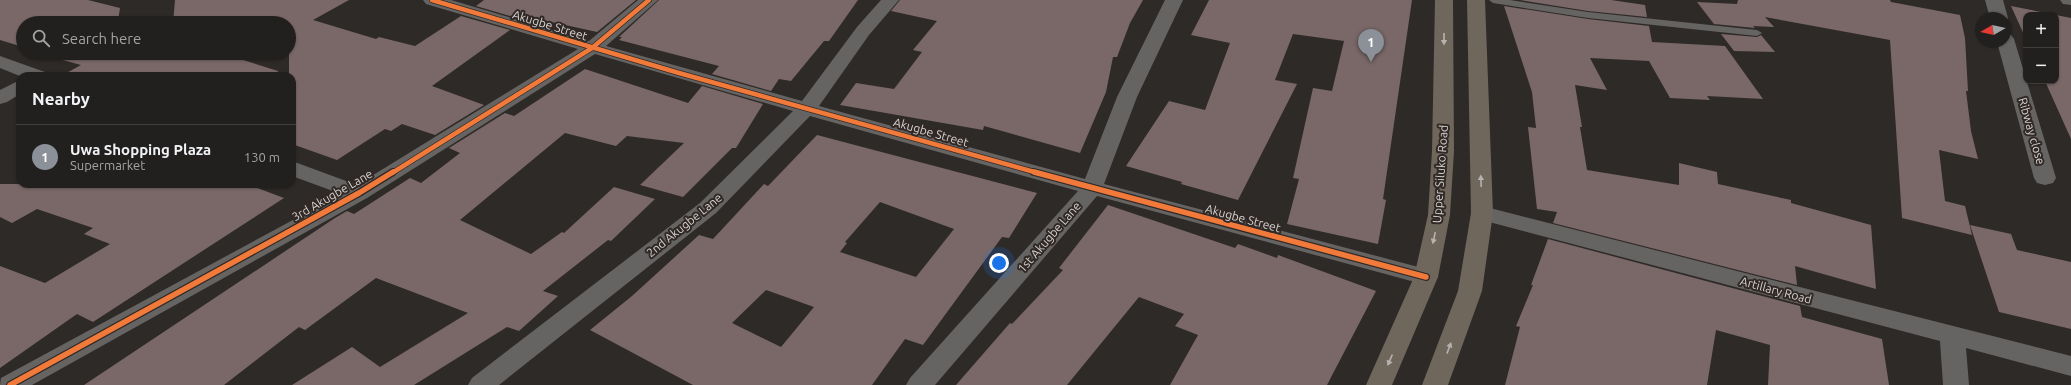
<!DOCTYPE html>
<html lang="en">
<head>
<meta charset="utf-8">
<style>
	body { margin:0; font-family:Ubuntu,sans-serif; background:#2a2827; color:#f1f3f6 }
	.controls { position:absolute; right:12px; top:12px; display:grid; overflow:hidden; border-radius:8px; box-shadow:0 1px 3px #0004 }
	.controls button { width:36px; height:36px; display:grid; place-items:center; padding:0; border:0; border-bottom:1px solid #3f3e3c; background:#22201e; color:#f1f3f6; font:20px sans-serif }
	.compass { position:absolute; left:1975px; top:12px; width:36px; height:36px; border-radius:50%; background:#22201e; box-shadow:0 1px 3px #0004; rotate:261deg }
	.you { position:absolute; left:999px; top:263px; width:14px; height:14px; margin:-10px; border:3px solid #fff; border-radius:50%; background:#1a73e8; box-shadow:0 0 0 6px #1a73e833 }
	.badge { display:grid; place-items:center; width:26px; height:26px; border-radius:50%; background:#8c9099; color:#fff; font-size:13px; font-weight:700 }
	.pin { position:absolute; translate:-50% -33px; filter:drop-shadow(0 1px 2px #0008) }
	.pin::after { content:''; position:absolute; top:21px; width:14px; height:12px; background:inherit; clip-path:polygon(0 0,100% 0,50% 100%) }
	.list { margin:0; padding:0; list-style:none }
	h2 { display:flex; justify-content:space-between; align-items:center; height:52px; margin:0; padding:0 16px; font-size:17px }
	h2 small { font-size:13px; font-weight:400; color:#a2a3a4 }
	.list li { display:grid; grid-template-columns:26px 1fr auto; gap:12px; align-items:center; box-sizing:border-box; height:64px; padding:0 16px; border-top:1px solid #3f3e3c }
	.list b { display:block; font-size:15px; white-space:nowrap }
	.list p { margin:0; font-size:13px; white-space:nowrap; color:#a2a3a4 }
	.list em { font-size:13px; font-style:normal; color:#a2a3a4 }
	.icon { flex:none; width:22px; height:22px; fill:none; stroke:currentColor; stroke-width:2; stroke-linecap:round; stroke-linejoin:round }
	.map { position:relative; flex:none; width:2071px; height:385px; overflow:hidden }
	.search { position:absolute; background:#22201e; box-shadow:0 1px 3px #0004; left:16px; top:16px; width:280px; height:44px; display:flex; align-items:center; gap:10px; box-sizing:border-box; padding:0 14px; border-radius:22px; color:#a2a3a4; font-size:15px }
	.panel { position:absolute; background:#22201e; box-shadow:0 1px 3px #0004; left:16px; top:72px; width:280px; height:116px; border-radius:12px }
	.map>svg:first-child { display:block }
</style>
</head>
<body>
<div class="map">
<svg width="2071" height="385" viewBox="0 0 2071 385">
	<rect width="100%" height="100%" fill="#2e2a28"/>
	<path fill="#7a6868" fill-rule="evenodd" d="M 0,0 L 88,0 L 120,8 L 118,21 L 125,23 L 23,23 L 23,47 L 0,40 Z
		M 175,0 L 349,0 L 313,20 L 376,39 L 379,37 L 415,46 L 461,16 L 510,30 L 432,86 L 484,105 L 435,135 L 402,124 L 391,131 L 385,129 L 337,160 L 292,144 L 292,76 L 289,76 L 289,23 L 173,23 Z
		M 484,0 L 636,0 L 597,32 L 529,17 L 524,20 L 476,6 Z
		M 659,0 L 858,0 L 829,41 L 824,41 L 791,81 L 779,79 L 771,91 L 712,74 L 719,66 L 619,40 L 622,37 L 619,37 Z
		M 900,0 L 1143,0 L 1130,23 L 1117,57 L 1113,57 L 1106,92 L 1080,153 L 984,126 L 983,130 L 840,105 L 856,83 L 894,89 L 922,52 L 913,50 L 937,21 L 891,11 Z
		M 1209,0 L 1412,0 L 1383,199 L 1386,200 L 1378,244 L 1287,224 L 1299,179 L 1293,178 L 1313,88 L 1332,91 L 1344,41 L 1293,34 L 1275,80 L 1297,84 L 1238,200 L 1181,184 L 1182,182 L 1126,166 L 1169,101 L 1205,110 L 1230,43 L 1191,35 Z
		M 1520,0 L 1611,0 L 1645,5 L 1647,17 L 1588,11 Z
		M 1738,0 L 1890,0 L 1891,2 L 1960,15 L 1965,38 L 1968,91 L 1966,91 L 1971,131 L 1978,159 L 1939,150 L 1945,201 L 1965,206 L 1972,235 L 1902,218 L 1890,40 L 1765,17 L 1774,27 L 1753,26 L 1755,28 L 1714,24 L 1697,2 L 1737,4 Z
		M 1504,6 L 1588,19 L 1649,26 L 1652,42 L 1725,46 L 1763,99 L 1707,96 L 1710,100 L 1670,98 L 1649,61 L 1590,58 L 1607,90 L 1575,85 L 1582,127 L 1580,127 L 1587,170 L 1679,185 L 1679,163 L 1717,172 L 1718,184 L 1791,200 L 1791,203 L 1871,225 L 1876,289 L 1795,266 L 1797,285 L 1553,223 L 1557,212 L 1537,209 L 1528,127 L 1536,128 L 1532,92 Z
		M 2011,6 L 2071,18 L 2071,139 L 2045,81 L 2056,81 L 2056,15 L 2026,15 L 2026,39 Z
		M 1721,34 L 1757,37 L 1761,35 L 1775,52 L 1734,51 Z
		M 37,53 L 221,53 L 278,71 L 278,76 L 61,76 L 81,65 Z
		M 585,69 L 688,103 L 702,86 L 763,104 L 736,148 L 732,148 L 683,197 L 640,185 L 684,143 L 627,136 L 616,146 L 565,133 L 460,220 L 531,254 L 562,232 L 564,233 L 614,187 L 655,199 L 611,241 L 608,240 L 543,291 L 558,296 L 519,331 L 507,327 L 414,385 L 292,385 L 352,347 L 380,367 L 468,313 L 376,278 L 305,330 L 299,327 L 224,385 L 84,385 L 335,218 L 347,211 L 354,214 L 410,178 L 421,183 L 460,153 L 449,148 L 505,113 L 514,116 Z
		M 817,135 L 1037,193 L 1009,238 L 1002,237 L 923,345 L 905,339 L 872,385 L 693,385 L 590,330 L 632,296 L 699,235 L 713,239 L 764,184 L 768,186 ZM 880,202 L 954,229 L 916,277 L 840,252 L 847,243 L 845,242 ZM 766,290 L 814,307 L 781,347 L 732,323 Z
		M 0,184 L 230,184 L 241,188 L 247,184 L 284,198 L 93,322 L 77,314 L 0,368 L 0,266 L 45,283 L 110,244 L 84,234 L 93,228 L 37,209 L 12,223 L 0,217 Z
		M 1108,205 L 1235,248 L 1238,244 L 1277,258 L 1278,255 L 1376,291 L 1327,385 L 1170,385 L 1198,335 L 1175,326 L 1184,314 L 1139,297 L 1067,385 L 956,385 L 1010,323 L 1012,324 L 1063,270 L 1059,268 Z
		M 1970,225 L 2011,234 L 2017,250 L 2071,262 L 2071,329 L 1999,312 Z
		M 1548,239 L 1800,306 L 1802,317 L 1882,339 L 1889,385 L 1768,385 L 1770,345 L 1716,330 L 1707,385 L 1505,385 L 1520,327 L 1516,326 L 1533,285 L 1531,285 Z"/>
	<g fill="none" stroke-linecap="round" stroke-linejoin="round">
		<path fill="#666463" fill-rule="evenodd" d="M 1489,0 L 1510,0 L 1588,12 L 1757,30 L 1762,33 L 1757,36 L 1588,18 L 1493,3 Z"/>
		<path fill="#666463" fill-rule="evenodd" d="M 423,0 L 451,0 L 589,41 L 638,0 L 658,0 L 606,46 L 802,101 L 857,27 L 881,0 L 899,0 L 869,35 L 819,106 L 1085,179 L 1117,97 L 1165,0 L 1183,0 L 1137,97 L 1104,184 L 1426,269 L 1434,271 L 1438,277 L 1434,283 L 1426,285 L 1097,196 L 935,385 L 906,385 L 910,378 L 1078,191 L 810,116 L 716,213 L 499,385 L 468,385 L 472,378 L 700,203 L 793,111 L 595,54 L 367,198 L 32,385 L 0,385 L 1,378 L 341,194 L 292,176 L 292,161 L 357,185 L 578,49 L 426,4 Z
			M 1985,0 L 2003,0 L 2008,18 L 2005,22 L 2005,18 L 1990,18 Z
			M 2060,0 L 2071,0 L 2071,5 L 2063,4 Z
			M 2005,33 L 2011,35 L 2014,39 L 2056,178 L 2053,183 L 2045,185 L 2037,183 L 2034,178 L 1997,42 L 2005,42 Z
			M 0,56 L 45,72 L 48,76 L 20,76 L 0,68 Z
			M 20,80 L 20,94 L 7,102 L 0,104 L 0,90 Z
			M 1482,206 L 2071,356 L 2071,376 L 1966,348 L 1969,385 L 1943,385 L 1940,341 L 1474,218 L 1471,213 L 1474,208 Z"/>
		<path fill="#6f665c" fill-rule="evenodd" d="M 1435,0 L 1453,0 L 1454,151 L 1450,215 L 1438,277 L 1392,385 L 1366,385 L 1414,277 L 1428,215 L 1432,151 Z
			M 1467,0 L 1485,0 L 1493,213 L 1482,291 L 1448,385 L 1422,385 L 1458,291 L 1471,213 Z"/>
		<g stroke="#302926" stroke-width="6">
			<path id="cycleway-far1" d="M 432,0 L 679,73 L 1038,173
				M 392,173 L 592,48 L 649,0"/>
		</g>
		<g stroke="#302926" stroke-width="8">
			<path id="cycleway" d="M 1034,172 L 1426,277
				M 10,385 L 359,193 L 393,172"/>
		</g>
		<use href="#cycleway-far1" stroke="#f17a3a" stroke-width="4.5"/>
		<use href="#cycleway" stroke="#f17a3a" stroke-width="5.5"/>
	</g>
	<defs><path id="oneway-solid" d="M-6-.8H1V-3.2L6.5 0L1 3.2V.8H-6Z"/></defs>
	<g fill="#b8b2ae">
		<use href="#oneway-solid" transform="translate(1444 39) rotate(90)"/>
		<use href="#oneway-solid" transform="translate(1481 181) rotate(-92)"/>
		<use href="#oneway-solid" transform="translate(1434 238) rotate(102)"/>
		<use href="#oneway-solid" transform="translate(1449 348) rotate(-70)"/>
		<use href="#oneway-solid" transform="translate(1390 360) rotate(113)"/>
	</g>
	<g text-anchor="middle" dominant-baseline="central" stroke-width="4" stroke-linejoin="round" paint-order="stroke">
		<g font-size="12" fill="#d7d3d1" stroke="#302926">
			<text transform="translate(550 25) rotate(17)">Akugbe Street</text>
			<text transform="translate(2032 131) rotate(74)">Ribway close</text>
			<text transform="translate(931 132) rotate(16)">Akugbe Street</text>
			<text transform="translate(1440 174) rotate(-86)">Upper Siluko Road</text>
			<text transform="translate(332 195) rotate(-30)">3rd Akugbe Lane</text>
			<text transform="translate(1243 218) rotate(15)">Akugbe Street</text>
			<text transform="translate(684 225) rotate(-39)">2nd Akugbe Lane</text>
			<text transform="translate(1049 237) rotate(-49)">1st Akugbe Lane</text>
			<text transform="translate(1776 290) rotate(15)">Artillary Road</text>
		</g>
	</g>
</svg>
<div class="controls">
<button>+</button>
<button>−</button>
</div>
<svg class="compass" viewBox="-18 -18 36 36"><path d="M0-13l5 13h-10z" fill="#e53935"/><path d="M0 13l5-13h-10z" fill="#a2a3a4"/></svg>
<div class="you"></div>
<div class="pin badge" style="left:1371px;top:62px">1</div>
<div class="search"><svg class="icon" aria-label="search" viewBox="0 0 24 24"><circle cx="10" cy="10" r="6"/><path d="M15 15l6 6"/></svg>Search here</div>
<section class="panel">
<h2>Nearby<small></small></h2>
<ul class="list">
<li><span class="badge">1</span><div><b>Uwa Shopping Plaza</b><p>Supermarket</p></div><em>130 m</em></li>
</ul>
</section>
</div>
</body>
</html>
